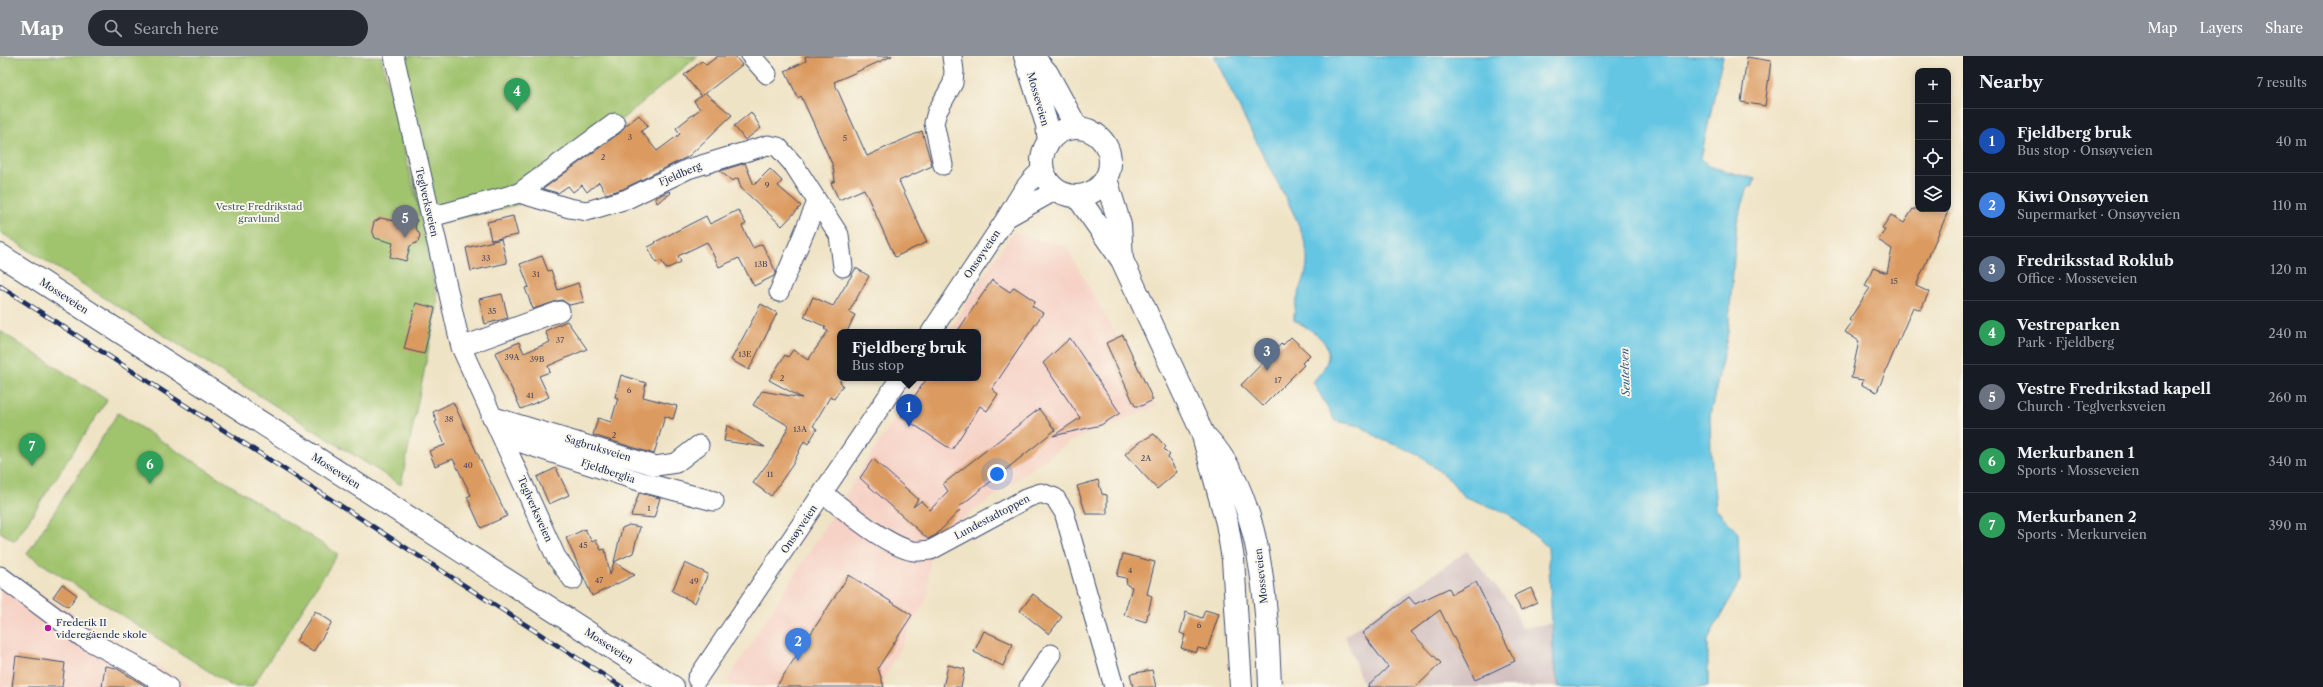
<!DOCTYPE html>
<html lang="en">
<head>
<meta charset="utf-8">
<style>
	body { margin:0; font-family:"Libre Caslon Text",serif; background:#242831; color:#f1f3f6 }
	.controls { position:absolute; right:12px; top:12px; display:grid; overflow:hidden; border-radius:8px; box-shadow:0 2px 6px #0003 }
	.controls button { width:36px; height:36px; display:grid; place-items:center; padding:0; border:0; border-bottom:1px solid #363941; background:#171b24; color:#f1f3f6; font:20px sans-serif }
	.you { position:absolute; left:997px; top:418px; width:14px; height:14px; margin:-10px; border:3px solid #fff; border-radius:50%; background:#1a73e8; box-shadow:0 0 0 6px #1a73e833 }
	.badge { display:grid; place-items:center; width:26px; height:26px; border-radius:50%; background:#8c9099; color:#fff; font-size:13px; font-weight:700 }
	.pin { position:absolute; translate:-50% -33px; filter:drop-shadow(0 1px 2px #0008) }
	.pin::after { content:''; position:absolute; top:21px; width:14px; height:12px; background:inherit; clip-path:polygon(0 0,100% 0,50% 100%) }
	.popup { position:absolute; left:837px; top:273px; width:144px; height:52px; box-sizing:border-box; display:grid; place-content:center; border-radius:8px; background:#171b24; filter:drop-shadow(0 1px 3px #0005); font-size:13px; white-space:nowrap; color:#9ea1a6 }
	.popup b { font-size:15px; color:#f1f3f6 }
	.popup::after { content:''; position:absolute; left:50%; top:100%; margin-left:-8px; border:8px solid transparent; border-top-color:#171b24 }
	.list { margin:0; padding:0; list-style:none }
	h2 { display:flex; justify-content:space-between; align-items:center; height:52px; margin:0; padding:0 16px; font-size:17px }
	h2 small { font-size:13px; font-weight:400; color:#9ea1a6 }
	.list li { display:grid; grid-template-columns:26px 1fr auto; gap:12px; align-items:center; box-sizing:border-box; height:64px; padding:0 16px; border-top:1px solid #363941 }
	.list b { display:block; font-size:15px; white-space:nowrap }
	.list p { margin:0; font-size:13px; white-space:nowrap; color:#9ea1a6 }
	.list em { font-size:13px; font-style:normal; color:#9ea1a6 }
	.icon { flex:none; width:22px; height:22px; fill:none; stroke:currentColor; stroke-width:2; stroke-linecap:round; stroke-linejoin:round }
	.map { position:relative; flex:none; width:1963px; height:631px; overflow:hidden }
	header { display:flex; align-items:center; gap:24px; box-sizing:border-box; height:56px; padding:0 20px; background:#8c9099; color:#fff }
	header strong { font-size:19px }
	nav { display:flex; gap:22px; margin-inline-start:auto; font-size:14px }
	.search { width:280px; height:36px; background:#242831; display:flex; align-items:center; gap:10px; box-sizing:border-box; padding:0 14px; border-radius:22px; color:#9ea1a6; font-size:15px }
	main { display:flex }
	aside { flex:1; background:#171b24 }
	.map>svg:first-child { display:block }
</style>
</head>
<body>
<header>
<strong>Map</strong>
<div class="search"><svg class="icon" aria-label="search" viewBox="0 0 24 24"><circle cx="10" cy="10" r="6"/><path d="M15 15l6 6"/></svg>Search here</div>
<nav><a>Map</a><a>Layers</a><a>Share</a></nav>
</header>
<main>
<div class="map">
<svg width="1963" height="631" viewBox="0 0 1963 631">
	<rect width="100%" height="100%" fill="#fbf7ec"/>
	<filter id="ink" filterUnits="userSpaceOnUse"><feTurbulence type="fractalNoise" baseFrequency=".025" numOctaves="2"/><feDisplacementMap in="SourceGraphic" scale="8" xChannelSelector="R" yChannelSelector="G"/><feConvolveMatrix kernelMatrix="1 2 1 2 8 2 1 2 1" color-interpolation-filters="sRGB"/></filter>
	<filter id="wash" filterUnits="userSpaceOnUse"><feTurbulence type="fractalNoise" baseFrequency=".012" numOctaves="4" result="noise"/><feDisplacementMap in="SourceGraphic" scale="16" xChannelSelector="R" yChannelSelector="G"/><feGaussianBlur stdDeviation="0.9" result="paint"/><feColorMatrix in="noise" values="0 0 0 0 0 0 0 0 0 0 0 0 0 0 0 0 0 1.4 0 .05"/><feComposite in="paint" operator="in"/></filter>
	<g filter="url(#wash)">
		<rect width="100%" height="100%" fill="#efe3c5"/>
		<path fill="#f6d1c5" d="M 1012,177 L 1066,190 L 1156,350 L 1071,385 L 931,485 L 928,539 L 880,631 L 737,631 L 727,625 L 920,322 L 978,322 L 978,276 L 949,276 Z
			M 0,513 L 193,631 L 0,631 Z"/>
		<path fill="#d1bfbf" d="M 1467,495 L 1513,551 L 1522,572 L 1551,567 L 1554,607 L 1560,631 L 1364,631 L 1345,580 Z"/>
		<path fill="#a0c36d" stroke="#5e7966" d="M 0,0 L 381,0 L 420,159 L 392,0 L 698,0 L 520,148 L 423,171 L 438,247 L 401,429 L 0,176 Z
			M 0,275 L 107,344 L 15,485 L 0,476 Z
			M 118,357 L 338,498 L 252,631 L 233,631 L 27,498 Z"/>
		<path fill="#65c6e3" stroke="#407aa0" d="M 1214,0 L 1723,0 L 1701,102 L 1708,110 L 1755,123 L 1753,129 L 1748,131 L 1737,166 L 1728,277 L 1710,360 L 1711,397 L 1716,453 L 1738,477 L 1740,525 L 1708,583 L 1708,631 L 1559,631 L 1554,607 L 1548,491 L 1507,457 L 1463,440 L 1451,425 L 1418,398 L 1378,382 L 1361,370 L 1335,365 L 1313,326 C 1317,321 1323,315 1326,308 C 1336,286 1309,273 1294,264 C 1293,237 1312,222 1306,191 C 1300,165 1284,140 1272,116 C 1252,78 1233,39 1214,0 Z"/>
		<g id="blocks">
			<path fill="#db9a5f" d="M 718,0 L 735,0 L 742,9 L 702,40 L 705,37 L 732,59 L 689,100 L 623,133 L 606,138 L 599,126 L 587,136 L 582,129 L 573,136 L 568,130 L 558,137 L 543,133 L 621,76 L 625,70 L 639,59 L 648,70 L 641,75 L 657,95 L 680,78 L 676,72 L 700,53 L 694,45 L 701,40 L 684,19 L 702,5 L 706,9 Z
				M 805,0 L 892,0 L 834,26 L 867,100 L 922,75 L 932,110 L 899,125 L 927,186 L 895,201 L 864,133 L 839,144 L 831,127 L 835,125 L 833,110 L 801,40 L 798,42 L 785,15 L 806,5 Z
				M 1747,1 L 1771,5 L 1765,50 L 1741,46 Z
				M 751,56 L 761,72 L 745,84 L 734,70 Z
				M 745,107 L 754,129 L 770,113 L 782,125 L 778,130 L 801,150 L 782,170 L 741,132 L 738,122 L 732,125 L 720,115 Z
				M 669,135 L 671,137 L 657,147 L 655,142 Z
				M 1913,153 L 1949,153 L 1916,230 L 1929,236 L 1921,254 L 1913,251 L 1877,336 L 1862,329 L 1863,324 L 1851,322 L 1859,285 L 1845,276 L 1852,266 L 1849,264 L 1870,232 L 1865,230 L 1873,212 L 1887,217 L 1892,193 L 1878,184 L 1885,174 L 1882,172 L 1891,159 L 1904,167 Z
				M 738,154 L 746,168 L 742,170 L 753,192 L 762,188 L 776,216 L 774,220 L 754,230 L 739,202 L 719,211 L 707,186 L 678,200 L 681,206 L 666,213 L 661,204 L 656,207 L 648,191 L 656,187 L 655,186 L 706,160 L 710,168 Z
				M 401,160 L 417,164 L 415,171 L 420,179 L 418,186 L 410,190 L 406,205 L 390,201 L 393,187 L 375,182 L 372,174 L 374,166 L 381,162 L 399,166 Z
				M 513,160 L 518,179 L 491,184 L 487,166 Z
				M 501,183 L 507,207 L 471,215 L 466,192 Z
				M 542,200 L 548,215 L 551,214 L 558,234 L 578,227 L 584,246 L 569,249 L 562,244 L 557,245 L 533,253 L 525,232 L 529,231 L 520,208 Z
				M 856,212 L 869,220 L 849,256 L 855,259 L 852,265 L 847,276 L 840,276 L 840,326 L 843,329 L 834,343 L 830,341 L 813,370 L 817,373 L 808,388 L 804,385 L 793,408 L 771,440 L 753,427 L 773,400 L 789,370 L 753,349 L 762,335 L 802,342 L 769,324 L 785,299 L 788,301 L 793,294 L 808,304 L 828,275 L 824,273 L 826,271 L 804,261 L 813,241 L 833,250 Z
				M 992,224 L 1010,236 L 1014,231 L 1035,245 L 1032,250 L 1043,257 L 992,333 L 998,338 L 987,355 L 980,350 L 952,394 L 901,360 L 927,322 L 978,322 L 978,276 L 957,276 Z
				M 502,238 L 508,262 L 485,268 L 479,243 Z
				M 416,247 L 435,252 L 424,298 L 404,293 Z
				M 761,248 L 777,257 L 749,314 L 731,304 Z
				M 567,265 L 587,293 L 548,310 L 550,316 L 539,320 L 549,341 L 521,353 L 495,297 L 519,286 L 524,297 L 550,286 L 545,275 Z
				M 1123,279 L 1153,344 L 1141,350 L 1135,350 L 1106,287 Z
				M 1291,281 L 1310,299 L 1302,307 L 1304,309 L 1263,350 L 1241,329 L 1282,287 L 1283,289 Z
				M 1070,282 L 1120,357 L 1101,369 L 1053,380 L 1080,362 L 1043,307 Z
				M 621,319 L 646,327 L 643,341 L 677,350 L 673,363 L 665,360 L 654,398 L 593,379 L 598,362 L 611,366 L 618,342 L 615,341 Z
				M 453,346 L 507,460 L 481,472 L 467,441 L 471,439 L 453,403 L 435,410 L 429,395 L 445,389 L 435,366 L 437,365 L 433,356 Z
				M 1039,353 L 1055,374 L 959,451 L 961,453 L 936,479 L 928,483 L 860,422 L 873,403 L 918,443 L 913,451 L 921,445 L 930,454 L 948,435 L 943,428 Z
				M 727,369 L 765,391 L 724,385 Z
				M 1154,378 L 1166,391 L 1164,393 L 1170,399 L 1168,401 L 1177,416 L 1157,433 L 1125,398 L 1138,387 Z
				M 556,412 L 569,439 L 549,448 L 537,421 Z
				M 1098,424 L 1102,438 L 1107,439 L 1107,458 L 1086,458 L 1077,430 Z
				M 639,437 L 660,442 L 654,462 L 631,460 Z
				M 629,469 L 640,471 L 633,497 L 614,506 L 622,472 Z
				M 585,473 L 592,486 L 596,484 L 601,494 L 605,493 L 610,519 L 614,506 L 635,519 L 592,540 L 566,482 Z
				M 1123,498 L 1155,506 L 1147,538 L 1152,540 L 1146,566 L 1124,559 L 1132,531 L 1127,529 L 1126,522 L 1117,520 Z
				M 685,507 L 708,518 L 695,547 L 672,535 Z
				M 849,519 L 912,559 L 878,612 L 884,631 L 776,631 Z
				M 1476,526 L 1515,605 L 1475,624 L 1440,554 L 1411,576 L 1441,607 L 1416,631 L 1367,631 L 1388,611 L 1362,577 L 1409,541 L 1415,548 L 1449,532 L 1452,538 Z
				M 62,528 L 77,539 L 68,551 L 53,541 Z
				M 1531,532 L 1537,546 L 1521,554 L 1514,540 Z
				M 1033,538 L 1062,561 L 1049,578 L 1020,555 Z
				M 1205,554 L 1219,558 L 1207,594 L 1198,592 L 1196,597 L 1181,592 L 1185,579 L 1180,577 L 1186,556 L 1202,562 Z
				M 315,555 L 332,566 L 313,596 L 296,585 Z
				M 984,575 L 1013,588 L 1003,610 L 974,596 Z
				M 16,600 L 65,607 L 62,631 L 12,631 Z
				M 948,609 L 965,613 L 961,631 L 943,631 Z
				M 105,610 L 116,612 L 147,631 L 102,631 Z
				M 1152,614 L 1156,631 L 1133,631 L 1130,618 Z"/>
		</g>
	</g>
	<g filter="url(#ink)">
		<use href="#blocks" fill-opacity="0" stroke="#3b4a6d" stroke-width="1"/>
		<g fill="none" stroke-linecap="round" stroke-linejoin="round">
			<g stroke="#3b4a6d" stroke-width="21">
				<path id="minor" d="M 394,0 L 461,291 L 556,501 L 573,524
					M 751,0 L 767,18
					M 943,109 L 934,67 L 937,56 L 953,27 L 954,15 L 952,0
					M 519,137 L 615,67
					M 431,161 L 519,137 L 569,152 L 587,155 L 627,143 L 688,113 L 768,89 L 778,91 L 794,109 L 839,179 L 843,211
					M 1008,161 L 1056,134
					M 779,236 L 817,146
					M 931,276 C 955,240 979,203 1003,167 C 1017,146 1022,130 1043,113
					M 461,291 L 560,255
					M 491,360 L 656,410 L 676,407 L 699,389
					M 503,381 L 642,426 L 714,445
					M 823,437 C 846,455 885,489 913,495 C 919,496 925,494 931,494 L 1029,441 L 1041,437 L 1055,442 L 1064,456 L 1114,631
					M 0,520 L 82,581 L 131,607 L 168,631
					M 697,623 L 900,322
					M 1029,631 L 1051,598"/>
			</g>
			<g stroke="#3b4a6d" stroke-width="24">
				<path id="major" d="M 1025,0 L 1047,69 L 1049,86
					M 1032,0 L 1047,17 L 1077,72
					M1042 106a34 34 0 1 1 68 0a34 34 0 1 1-68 0Z
					M 1106,123 L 1120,169 L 1122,204
					M 1077,140 L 1122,204 L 1202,376 L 1227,467 L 1233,503 L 1241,631
					M 1208,383 C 1263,443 1267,553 1270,631"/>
			</g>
			<g stroke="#3b4a6d" stroke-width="24">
				<path id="highway" d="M 0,199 L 673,631"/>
			</g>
			<use href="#minor" stroke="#fff" stroke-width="19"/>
			<use href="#major" stroke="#fff" stroke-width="22"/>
			<use href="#highway" stroke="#fff" stroke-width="22"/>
			<g stroke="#1b2f5e" stroke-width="4.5">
				<path id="rail" d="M 0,230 L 622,631"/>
			</g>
			<use href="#rail" stroke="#fbf7ec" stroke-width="3" stroke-dasharray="9" stroke-linecap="butt"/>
		</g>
	</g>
	<circle fill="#b5179e" stroke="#fbf7ec" stroke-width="1.5" cx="48" cy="572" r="4"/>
	<g text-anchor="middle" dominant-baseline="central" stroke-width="3.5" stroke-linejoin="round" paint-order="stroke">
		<g font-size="8" fill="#4b4a5e">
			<text x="630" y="81">3</text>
			<text x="845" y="82">5</text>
			<text x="603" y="101">2</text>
			<text x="767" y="129">9</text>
			<text x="486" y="202">33</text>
			<text x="761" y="208">13B</text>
			<text x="536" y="218">31</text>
			<text x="1894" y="225">15</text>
			<text x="492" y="255">35</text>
			<text x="560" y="284">37</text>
			<text x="745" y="298">13E</text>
			<text x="512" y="301">39A</text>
			<text x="537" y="303">39B</text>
			<text x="782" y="322">2</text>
			<text x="1278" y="324">17</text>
			<text x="629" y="334">6</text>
			<text x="530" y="339">41</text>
			<text x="449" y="363">38</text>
			<text x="800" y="373">13A</text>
			<text x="614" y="379">2</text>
			<text x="1146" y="402">2A</text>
			<text x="468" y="409">40</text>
			<text x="770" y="418">11</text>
			<text x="649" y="452">1</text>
			<text x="583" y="489">45</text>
			<text x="1130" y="514">4</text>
			<text x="599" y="524">47</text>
			<text x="694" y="525">49</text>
			<text x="1199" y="569">6</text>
		</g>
		<g font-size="10" fill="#1b2f5e" stroke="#fbf7ec">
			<text transform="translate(1038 43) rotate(74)">Mosseveien</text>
			<text transform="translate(680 118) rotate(-23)">Fjeldberg</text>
			<text transform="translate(427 146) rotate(77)">Teglverksveien</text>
			<text transform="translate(982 198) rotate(-56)">Onsøyveien</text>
			<text transform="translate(64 240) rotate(33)">Mosseveien</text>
			<text transform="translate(598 392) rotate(17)">Sagbruksveien</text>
			<text transform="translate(336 415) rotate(33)">Mosseveien</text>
			<text transform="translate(608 415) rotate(18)">Fjeldberglia</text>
			<text transform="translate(535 453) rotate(66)">Teglverksveien</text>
			<text transform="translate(992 461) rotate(-28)">Lundestadtoppen</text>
			<text transform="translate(799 473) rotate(-56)">Onsøyveien</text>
			<text transform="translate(1261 520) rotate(-96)">Mosseveien</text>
			<text transform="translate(609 590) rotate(33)">Mosseveien</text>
		</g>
		<g font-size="10" fill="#435b62" stroke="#fbf7ec">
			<text x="259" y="150">Vestre Fredrikstad<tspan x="259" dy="12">gravlund</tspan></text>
		</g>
		<g font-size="10" fill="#1b2f5e" stroke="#fbf7ec" text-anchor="start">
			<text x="56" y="566">Frederik II<tspan x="56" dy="12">videregående skole</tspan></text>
		</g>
		<g font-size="11" font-style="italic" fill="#315c86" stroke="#fbf7ec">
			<text transform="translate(1625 316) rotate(-92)">Seutelven</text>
		</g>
	</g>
</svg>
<div class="controls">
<button>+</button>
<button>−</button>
<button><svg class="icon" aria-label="locate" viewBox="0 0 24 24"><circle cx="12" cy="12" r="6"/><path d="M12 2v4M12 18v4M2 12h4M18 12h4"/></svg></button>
<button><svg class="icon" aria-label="layers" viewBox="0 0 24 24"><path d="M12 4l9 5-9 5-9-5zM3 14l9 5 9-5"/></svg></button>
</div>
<div class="you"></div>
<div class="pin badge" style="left:909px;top:371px;background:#1a4fb4">1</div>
<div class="popup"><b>Fjeldberg bruk</b>Bus stop</div>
<div class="pin badge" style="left:798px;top:605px;background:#3f7fe0">2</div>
<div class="pin badge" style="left:1267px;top:315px;background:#5c6f8a">3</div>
<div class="pin badge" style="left:517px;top:55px;background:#2e9e5b">4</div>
<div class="pin badge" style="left:405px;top:182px;background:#6b7280">5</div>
<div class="pin badge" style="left:150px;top:428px;background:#2e9e5b">6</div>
<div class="pin badge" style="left:32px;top:410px;background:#2e9e5b">7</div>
</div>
<aside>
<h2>Nearby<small>7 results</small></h2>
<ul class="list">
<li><span class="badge" style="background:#1a4fb4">1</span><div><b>Fjeldberg bruk</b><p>Bus stop · Onsøyveien</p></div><em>40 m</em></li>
<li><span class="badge" style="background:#3f7fe0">2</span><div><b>Kiwi Onsøyveien</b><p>Supermarket · Onsøyveien</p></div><em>110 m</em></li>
<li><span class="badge" style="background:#5c6f8a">3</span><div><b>Fredriksstad Roklub</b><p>Office · Mosseveien</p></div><em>120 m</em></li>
<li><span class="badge" style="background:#2e9e5b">4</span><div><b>Vestreparken</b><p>Park · Fjeldberg</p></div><em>240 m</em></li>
<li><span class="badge" style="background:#6b7280">5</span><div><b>Vestre Fredrikstad kapell</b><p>Church · Teglverksveien</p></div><em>260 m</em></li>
<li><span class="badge" style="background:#2e9e5b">6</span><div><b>Merkurbanen 1</b><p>Sports · Mosseveien</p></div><em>340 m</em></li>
<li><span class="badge" style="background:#2e9e5b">7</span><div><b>Merkurbanen 2</b><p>Sports · Merkurveien</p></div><em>390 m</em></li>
</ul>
</aside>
</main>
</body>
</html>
